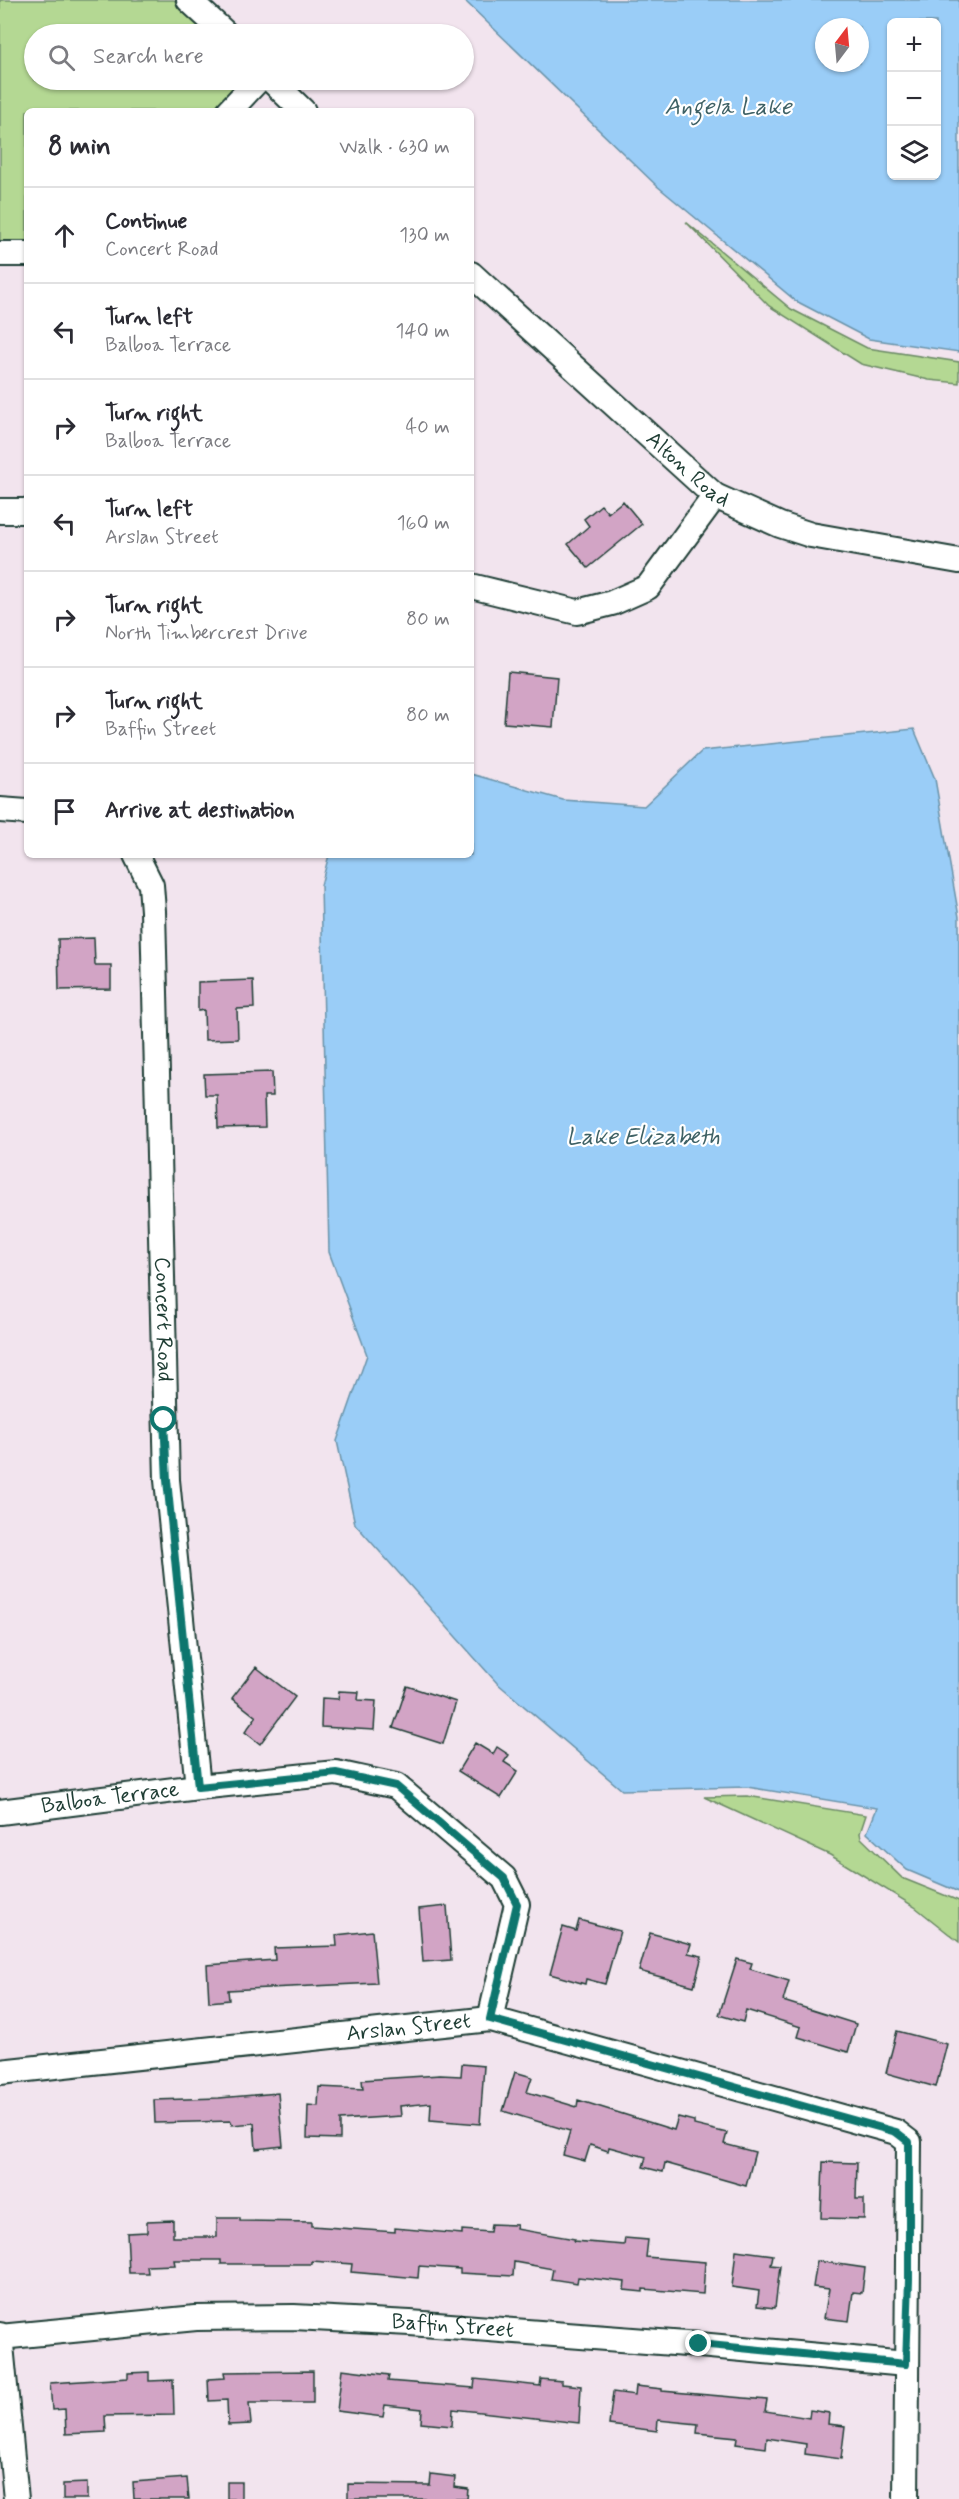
<!DOCTYPE html>
<html lang="en">
<head>
<meta charset="utf-8">
<style>
	body { margin:0; font-family:Mynerve,sans-serif; background:#f2f2f3; color:#2b2b33 }
	.controls { position:absolute; right:18px; top:18px; display:grid; overflow:hidden; border-radius:9px; box-shadow:0 2px 4px #0004 }
	.controls button { width:54px; height:54px; display:grid; place-items:center; padding:0; border:0; border-bottom:2px solid #e1e1e2; background:#fff; color:#2b2b33; font:30px sans-serif }
	.compass { position:absolute; left:815px; top:18px; width:54px; height:54px; border-radius:50%; background:#fff; box-shadow:0 2px 4px #0004; rotate:16deg }
	.stop { position:absolute; width:18px; height:18px; margin:-14px; border:4px solid #0f766e; border-radius:50%; background:#fff }
	.stop.end { background:#0f766e; border-color:#fff; box-shadow:0 2px 6px #0008 }
	.list { margin:0; padding:0; list-style:none }
	h2 { display:flex; justify-content:space-between; align-items:center; height:78px; margin:0; padding:0 24px; font-size:26px }
	h2 small { font-size:20px; font-weight:400; color:#7c7c81 }
	.list li { display:grid; grid-template-columns:39px 1fr auto; gap:18px; align-items:center; box-sizing:border-box; height:96px; padding:0 24px; border-top:2px solid #e1e1e2 }
	.list b { display:block; font-size:22px; white-space:nowrap }
	.list p { margin:0; font-size:20px; white-space:nowrap; color:#7c7c81 }
	.list em { font-size:20px; font-style:normal; color:#7c7c81 }
	.icon { flex:none; width:33px; height:33px; fill:none; stroke:currentColor; stroke-width:2; stroke-linecap:round; stroke-linejoin:round }
	.map { position:relative; flex:none; width:959px; height:2499px; overflow:hidden }
	.search { position:absolute; background:#fff; box-shadow:0 2px 4px #0004; left:24px; top:24px; width:450px; height:66px; display:flex; align-items:center; gap:15px; box-sizing:border-box; padding:0 21px; border-radius:33px; color:#7c7c81; font-size:22px }
	.panel { position:absolute; background:#fff; box-shadow:0 2px 4px #0004; left:24px; top:108px; width:450px; height:750px; border-radius:9px }
	.map>svg:first-child { display:block }
</style>
</head>
<body>
<div class="map">
<svg width="959" height="2499" viewBox="0 0 959 2499">
	<rect width="100%" height="100%" fill="#f2e4ee"/>
	<filter id="ink" filterUnits="userSpaceOnUse"><feTurbulence type="fractalNoise" baseFrequency=".0167" numOctaves="2"/><feDisplacementMap in="SourceGraphic" scale="12" xChannelSelector="R" yChannelSelector="G"/><feConvolveMatrix kernelMatrix="1 2 1 2 8 2 1 2 1" color-interpolation-filters="sRGB"/></filter>
	<g filter="url(#ink)">
		<path fill="#b4d893" stroke="#6a8a64" stroke-width="1.5" d="M 0,0 L 174,0 L 210,34 L 34,34 L 34,80 L 240,80 L 239,88 L 217,111 L 27,111 L 27,243 L 0,243 Z
			M 686,222 L 791,309 L 867,348 L 959,362 L 959,383 L 929,380 L 861,364 L 769,306 Z
			M 747,1796 L 866,1815 L 860,1833 L 861,1838 L 902,1878 L 959,1901 L 959,1942 L 915,1907 L 830,1855 L 704,1797 Z"/>
		<path fill="#9acdf7" stroke="#6993a9" stroke-width="1.5" fill-rule="evenodd" d="M 464,0 L 959,0 L 959,352 L 869,339 L 796,301 L 657,186 ZM 892,22 L 936,22 L 936,176 L 892,176 ZM 824,27 L 860,27 L 860,63 L 824,63 Z
			M 914,729 L 935,779 L 959,917 L 959,1892 L 907,1870 L 867,1833 L 877,1808 L 747,1787 L 622,1790 L 497,1683 L 355,1524 L 337,1441 L 367,1355 L 329,1252 L 321,885 L 329,855 L 471,855 L 471,774 L 563,800 L 644,806 L 702,751 Z"/>
		<path fill="#d2a4c5" stroke="#1f3d34" stroke-width="1.5" d="M 623,501 L 642,524 L 588,568 L 568,544 L 589,526 L 584,519 L 601,505 L 608,513 Z
			M 508,672 L 557,677 L 553,727 L 504,723 Z
			M 94,938 L 95,965 L 111,965 L 111,989 L 59,990 L 58,939 Z
			M 253,980 L 254,1008 L 237,1009 L 238,1039 L 205,1040 L 204,1010 L 198,1011 L 198,982 Z
			M 272,1072 L 273,1096 L 264,1096 L 265,1127 L 218,1128 L 217,1095 L 205,1095 L 204,1074 Z
			M 256,1667 L 295,1697 L 260,1744 L 245,1732 L 256,1717 L 232,1698 Z
			M 407,1686 L 456,1702 L 443,1744 L 393,1728 Z
			M 339,1691 L 359,1692 L 358,1700 L 376,1701 L 374,1730 L 321,1727 L 322,1698 L 338,1699 Z
			M 475,1743 L 493,1754 L 497,1747 L 509,1755 L 504,1762 L 518,1771 L 501,1798 L 458,1771 Z
			M 447,1906 L 451,1960 L 423,1962 L 419,1909 Z
			M 579,1920 L 620,1931 L 605,1984 L 586,1979 L 585,1984 L 550,1974 L 563,1927 L 576,1931 Z
			M 372,1931 L 377,1983 L 228,1990 L 229,2000 L 209,2002 L 207,1965 L 275,1960 L 274,1948 L 337,1946 L 336,1935 Z
			M 650,1933 L 691,1944 L 688,1953 L 702,1956 L 694,1986 L 639,1971 Z
			M 737,1959 L 752,1963 L 750,1969 L 789,1981 L 783,2001 L 856,2024 L 848,2052 L 798,2037 L 801,2027 L 746,2010 L 743,2022 L 719,2015 Z
			M 897,2031 L 947,2044 L 936,2087 L 886,2073 Z
			M 462,2064 L 484,2066 L 480,2124 L 430,2120 L 431,2103 L 400,2106 L 401,2116 L 340,2120 L 340,2139 L 307,2138 L 308,2105 L 318,2106 L 319,2087 L 363,2089 L 362,2080 L 440,2075 L 461,2076 Z
			M 515,2072 L 532,2077 L 527,2092 L 577,2107 L 578,2100 L 674,2130 L 678,2117 L 694,2121 L 694,2125 L 727,2133 L 724,2144 L 755,2152 L 746,2186 L 665,2163 L 663,2172 L 643,2167 L 646,2157 L 609,2147 L 608,2151 L 590,2145 L 585,2161 L 563,2155 L 570,2131 L 503,2111 Z
			M 278,2093 L 283,2146 L 256,2149 L 254,2123 L 232,2125 L 231,2121 L 155,2123 L 154,2100 L 219,2098 Z
			M 823,2162 L 857,2163 L 856,2199 L 864,2199 L 864,2219 L 821,2218 Z
			M 217,2218 L 240,2218 L 240,2221 L 312,2222 L 312,2226 L 395,2232 L 395,2228 L 462,2234 L 462,2230 L 490,2232 L 491,2224 L 517,2225 L 516,2229 L 575,2239 L 574,2241 L 624,2245 L 625,2238 L 648,2240 L 646,2257 L 705,2262 L 703,2294 L 643,2289 L 643,2292 L 624,2290 L 625,2282 L 578,2277 L 577,2283 L 551,2279 L 553,2269 L 514,2262 L 513,2276 L 460,2273 L 460,2269 L 419,2266 L 418,2278 L 351,2272 L 352,2264 L 312,2261 L 312,2264 L 221,2264 L 221,2260 L 174,2260 L 175,2265 L 147,2266 L 148,2273 L 129,2273 L 127,2233 L 147,2232 L 147,2221 L 173,2220 L 173,2237 L 217,2237 Z
			M 736,2250 L 773,2255 L 771,2265 L 780,2266 L 775,2308 L 757,2306 L 759,2291 L 732,2287 Z
			M 817,2261 L 865,2268 L 862,2293 L 853,2292 L 849,2321 L 824,2318 L 829,2289 L 813,2287 Z
			M 342,2369 L 389,2375 L 388,2381 L 474,2388 L 475,2379 L 540,2386 L 541,2379 L 562,2381 L 562,2384 L 581,2386 L 579,2423 L 453,2409 L 452,2426 L 421,2423 L 422,2409 L 385,2405 L 383,2417 L 337,2411 Z
			M 313,2371 L 313,2403 L 249,2403 L 251,2424 L 228,2425 L 227,2400 L 209,2401 L 208,2379 L 225,2378 L 224,2372 Z
			M 149,2372 L 149,2381 L 173,2380 L 174,2415 L 105,2416 L 106,2432 L 66,2434 L 65,2409 L 52,2410 L 50,2383 L 128,2378 L 128,2373 Z
			M 636,2386 L 662,2389 L 662,2391 L 767,2400 L 765,2411 L 809,2418 L 810,2410 L 829,2413 L 828,2424 L 845,2426 L 841,2459 L 805,2454 L 806,2444 L 767,2438 L 766,2448 L 736,2444 L 737,2437 L 697,2433 L 698,2424 L 658,2420 L 657,2431 L 609,2425 L 613,2392 L 635,2395 Z
			M 431,2474 L 455,2477 L 454,2487 L 468,2489 L 467,2499 L 348,2499 L 348,2484 L 430,2485 Z
			M 187,2478 L 189,2499 L 134,2499 L 133,2482 Z
			M 227,2482 L 241,2482 L 241,2499 L 227,2499 Z
			M 87,2483 L 87,2499 L 63,2499 L 63,2484 Z"/>
		<g fill="none" stroke-linecap="round" stroke-linejoin="round">
			<g stroke="#1f3d34" stroke-width="28">
				<g id="minor">
					<path d="M 189,0 L 226,34"/>
					<path d="M 271,80 L 303,111"/>
					<path d="M 229,111 L 258,80"/>
					<path d="M 0,254 L 27,254"/>
					<path id="s1" d="M 471,274 L 715,496 L 780,525 L 811,535 L 959,561"/>
					<path d="M 0,511 L 27,511"/>
					<path d="M 471,586 L 577,612 L 612,603 L 648,587 L 715,496"/>
					<path d="M 0,810 L 27,812"/>
					<path id="s2" d="M 136,855 L 151,885 L 153,911 L 167,1480 L 198,1787"/>
					<path id="s3" d="M 0,1812 L 198,1787 L 336,1773 L 396,1786 L 504,1878 L 517,1904 L 490,2019"/>
					<path id="s4" d="M 0,2072 L 490,2019 L 896,2132 L 909,2142 L 906,2499"/>
					<path d="M 0,2335 L 16,2499"/>
					<path id="s5" d="M 0,2337 L 196,2318 L 294,2317 L 410,2323 L 699,2345 L 906,2364"/>
				</g>
			</g>
			<use href="#minor" stroke="#fff" stroke-width="24"/>
		</g>
	</g>
	<g fill="none" stroke-linecap="round" stroke-linejoin="round" filter="url(#ink)">
		<path stroke="#0f766e" stroke-width="8" d="M 164,1420 L 167,1480 L 198,1787 L 336,1773 L 396,1786 L 504,1878 L 517,1904 L 490,2019 L 896,2132 L 909,2142 L 909,2280 L 906,2364 L 699,2344"/>
	</g>
	<g text-anchor="middle" dominant-baseline="central" stroke-width="4.5" stroke-linejoin="round" paint-order="stroke">
		<g font-size="22" fill="#1f3d34" stroke="#fff">
			<text stroke="none"><textPath href="#s1" startOffset="292">Alton Road</textPath></text>
			<text stroke="none"><textPath href="#s2" startOffset="468">Concert Road</textPath></text>
			<text stroke="none"><textPath href="#s3" startOffset="111">Balboa Terrace</textPath></text>
			<text stroke="none"><textPath href="#s4" startOffset="411">Arslan Street</textPath></text>
			<text stroke="none"><textPath href="#s5" startOffset="454">Baffin Street</textPath></text>
		</g>
		<g font-size="24" font-style="italic" fill="#3e6165" stroke="#fff">
			<text x="728" y="107">Angela Lake</text>
			<text x="643" y="1137">Lake Elizabeth</text>
		</g>
	</g>
</svg>
<div class="controls">
<button>+</button>
<button>−</button>
<button><svg class="icon" aria-label="layers" viewBox="0 0 24 24"><path d="M12 4l9 5-9 5-9-5zM3 14l9 5 9-5"/></svg></button>
</div>
<svg class="compass" viewBox="-18 -18 36 36"><path d="M0-13l5 13h-10z" fill="#e53935"/><path d="M0 13l5-13h-10z" fill="#7c7c81"/></svg>
<div class="stop" style="left:164px;top:1420px"></div>
<div class="stop end" style="left:699px;top:2344px"></div>
<div class="search"><svg class="icon" aria-label="search" viewBox="0 0 24 24"><circle cx="10" cy="10" r="6"/><path d="M15 15l6 6"/></svg>Search here</div>
<section class="panel">
<h2>8 min<small>Walk · 630 m</small></h2>
<ul class="list">
<li><svg class="icon" aria-label="ahead" viewBox="0 0 24 24"><path d="M12 20V5M6 11l6-6 6 6"/></svg><div><b>Continue</b><p>Concert Road</p></div><em>130 m</em></li>
<li><svg class="icon" aria-label="left" viewBox="0 0 24 24"><path d="M17 20v-9H6M10 6l-5 5 5 5"/></svg><div><b>Turn left</b><p>Balboa Terrace</p></div><em>140 m</em></li>
<li><svg class="icon" aria-label="right" viewBox="0 0 24 24"><path d="M7 20v-9h11M14 6l5 5-5 5"/></svg><div><b>Turn right</b><p>Balboa Terrace</p></div><em>40 m</em></li>
<li><svg class="icon" aria-label="left" viewBox="0 0 24 24"><path d="M17 20v-9H6M10 6l-5 5 5 5"/></svg><div><b>Turn left</b><p>Arslan Street</p></div><em>160 m</em></li>
<li><svg class="icon" aria-label="right" viewBox="0 0 24 24"><path d="M7 20v-9h11M14 6l5 5-5 5"/></svg><div><b>Turn right</b><p>North Timbercrest Drive</p></div><em>80 m</em></li>
<li><svg class="icon" aria-label="right" viewBox="0 0 24 24"><path d="M7 20v-9h11M14 6l5 5-5 5"/></svg><div><b>Turn right</b><p>Baffin Street</p></div><em>80 m</em></li>
<li><svg class="icon" aria-label="arrive" viewBox="0 0 24 24"><path d="M6 21V4h12l-3 4 3 4H6"/></svg><div><b>Arrive at destination</b></div></li>
</ul>
</section>
</div>
</body>
</html>
